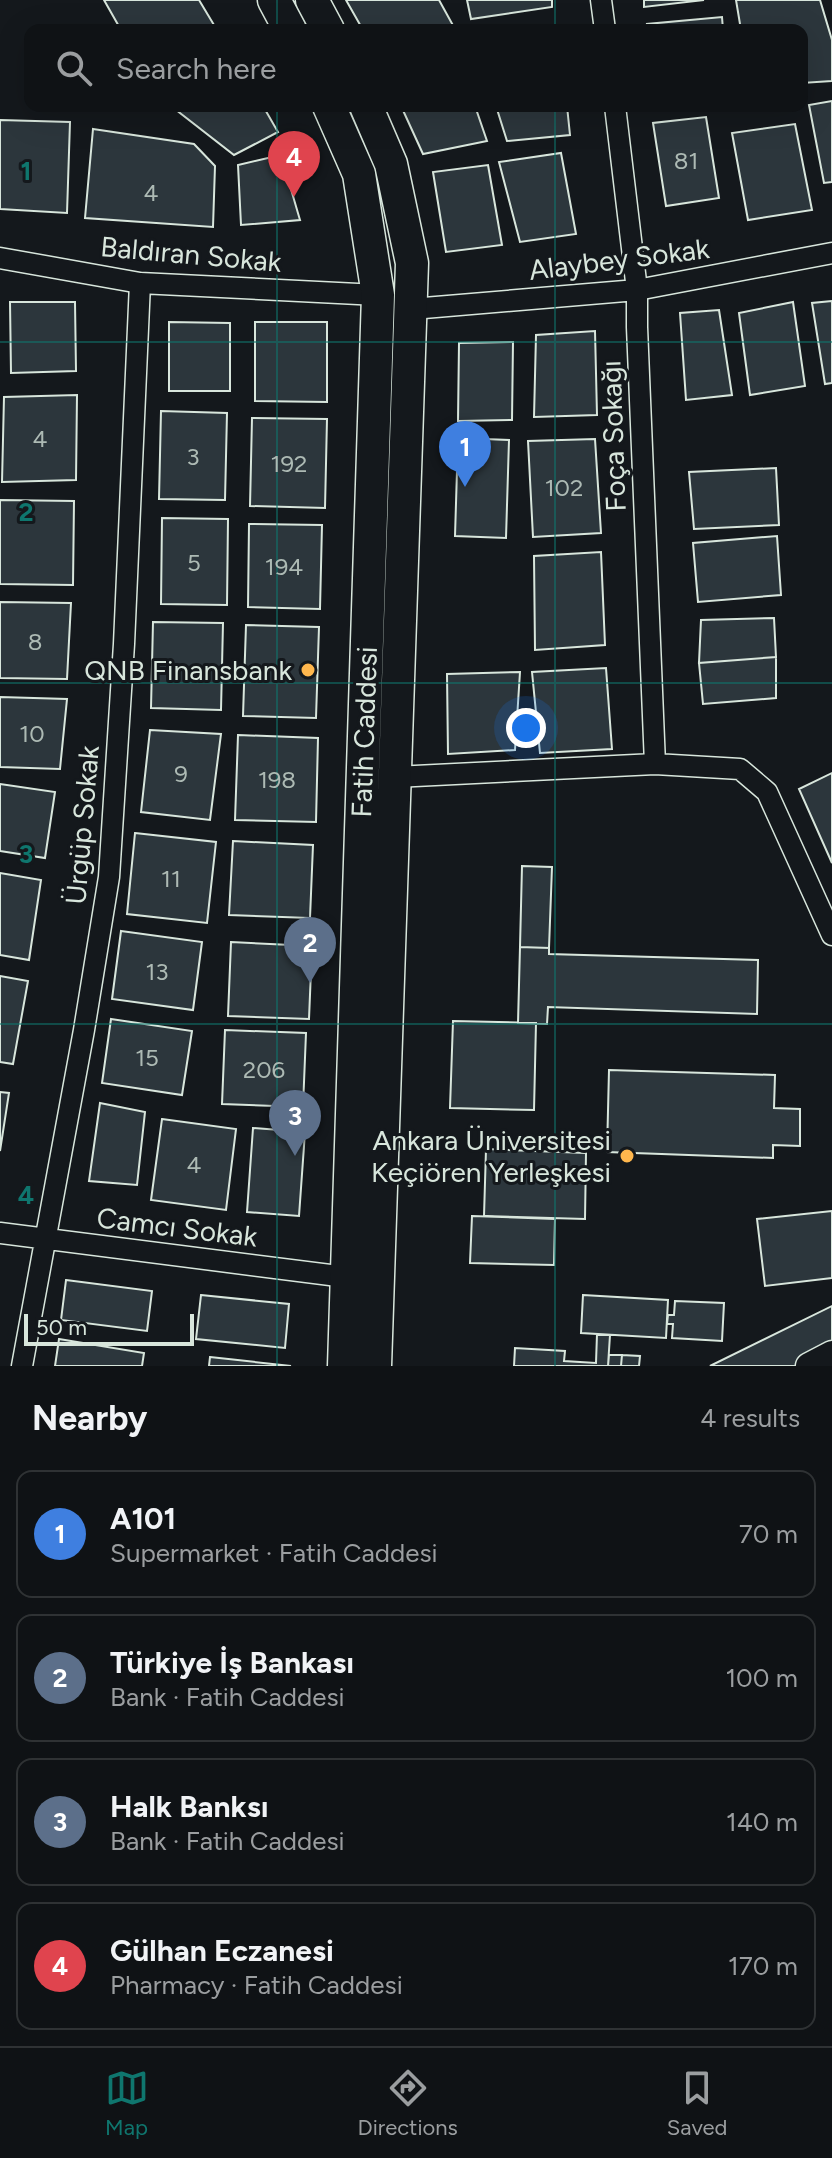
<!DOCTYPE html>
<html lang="en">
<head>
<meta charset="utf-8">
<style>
	body { margin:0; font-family:Figtree,sans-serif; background:#181b1e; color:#f1f3f6 }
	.scale { position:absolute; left:24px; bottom:20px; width:170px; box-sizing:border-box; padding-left:8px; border:4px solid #d8e6dc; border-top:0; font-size:22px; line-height:28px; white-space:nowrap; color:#d8e6dc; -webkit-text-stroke:6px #14181c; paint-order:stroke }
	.you { position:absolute; left:526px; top:728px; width:28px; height:28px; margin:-20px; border:6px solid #fff; border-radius:50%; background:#1a73e8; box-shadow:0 0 0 12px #1a73e833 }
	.badge { display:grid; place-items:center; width:52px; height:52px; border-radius:50%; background:#0f766e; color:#fff; font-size:26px; font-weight:700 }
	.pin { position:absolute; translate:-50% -66px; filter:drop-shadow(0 2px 4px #0008) }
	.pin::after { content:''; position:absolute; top:42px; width:28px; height:24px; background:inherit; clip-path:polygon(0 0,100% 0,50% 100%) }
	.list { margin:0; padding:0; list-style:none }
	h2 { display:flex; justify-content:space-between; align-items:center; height:104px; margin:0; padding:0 32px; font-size:34px }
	h2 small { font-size:26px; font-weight:400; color:#9b9ea0 }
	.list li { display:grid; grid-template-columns:52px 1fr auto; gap:24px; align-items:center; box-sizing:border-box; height:128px; margin:0 16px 16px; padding:0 16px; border:2px solid #2f3234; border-radius:16px }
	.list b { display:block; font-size:30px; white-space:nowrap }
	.list p { margin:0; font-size:26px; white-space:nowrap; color:#9b9ea0 }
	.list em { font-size:26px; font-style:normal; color:#9b9ea0 }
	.icon { flex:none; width:44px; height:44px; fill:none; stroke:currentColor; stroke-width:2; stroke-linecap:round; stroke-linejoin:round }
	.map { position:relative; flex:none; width:832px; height:1366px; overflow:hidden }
	.search { position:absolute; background:#0f1215; box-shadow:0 8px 32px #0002; left:24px; right:24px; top:24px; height:88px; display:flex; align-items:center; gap:20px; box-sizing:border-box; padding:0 28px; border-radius:16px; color:#9b9ea0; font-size:30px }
	.sheet { height:680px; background:#0f1215 }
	nav { display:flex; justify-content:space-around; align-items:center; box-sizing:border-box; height:112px; border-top:2px solid #2f3234; background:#0f1215; font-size:22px; color:#9b9ea0 }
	nav a { display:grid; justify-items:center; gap:4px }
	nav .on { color:#0f766e }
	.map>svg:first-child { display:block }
</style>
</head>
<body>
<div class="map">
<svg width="832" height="1366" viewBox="0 0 832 1366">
	<rect width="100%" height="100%" fill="#14181c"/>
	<path fill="#2c363c" stroke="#d8e6dc" stroke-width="2" d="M 104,0 L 199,0 L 217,30 L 121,30 Z
		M 346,0 L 439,0 L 455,29 L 363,30 Z
		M 467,0 L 552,0 L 552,7 L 471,19 Z
		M 644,0 L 704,0 L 644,7 Z
		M 736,0 L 820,0 L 832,40 L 832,81 L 802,83 L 802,30 L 741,30 Z
		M 722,17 L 723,30 L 648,30 L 647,24 Z
		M 832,101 L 832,182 L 824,183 L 809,105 Z
		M 171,106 L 263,106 L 278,132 L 234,155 Z
		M 401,106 L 475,106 L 487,141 L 423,154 Z
		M 496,106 L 567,106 L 570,135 L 507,141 Z
		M 706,117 L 719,198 L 666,206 L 653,123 Z
		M 0,120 L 70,122 L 67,213 L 0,209 Z
		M 795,124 L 812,210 L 748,220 L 732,133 Z
		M 93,129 L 194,144 L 215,166 L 213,227 L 85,218 Z
		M 561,153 L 576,234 L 520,242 L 499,162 Z
		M 281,155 L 300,220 L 241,225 L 238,165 Z
		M 488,165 L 502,245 L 446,252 L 433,172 Z
		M 832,301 L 832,383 L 825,384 L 812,303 Z
		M 10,302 L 75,302 L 76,371 L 11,373 Z
		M 793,302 L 805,386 L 750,395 L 739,313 Z
		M 719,310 L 732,395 L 686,400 L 680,313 Z
		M 169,322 L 230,323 L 230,391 L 169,391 Z
		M 255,322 L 327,322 L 327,402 L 255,401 Z
		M 595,331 L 597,415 L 534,417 L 536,335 Z
		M 513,342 L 512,420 L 458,421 L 459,343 Z
		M 77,395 L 76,480 L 2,482 L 4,397 Z
		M 161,411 L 227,413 L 225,500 L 159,499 Z
		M 252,418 L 327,419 L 325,508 L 250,506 Z
		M 458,438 L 509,440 L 506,538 L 455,536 Z
		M 595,439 L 601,533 L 533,537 L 528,441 Z
		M 776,468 L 779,525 L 694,529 L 689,472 Z
		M 0,500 L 74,501 L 73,585 L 0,584 Z
		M 162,518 L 228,519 L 227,605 L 161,604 Z
		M 249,524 L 322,525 L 320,609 L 248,607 Z
		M 777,536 L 781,595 L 698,602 L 693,543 Z
		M 601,552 L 605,645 L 535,650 L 534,556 Z
		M 0,602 L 71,603 L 67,679 L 0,678 Z
		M 774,618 L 776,657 L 699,663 L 701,620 Z
		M 153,622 L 223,623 L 221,710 L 151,708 Z
		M 246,625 L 319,627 L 316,718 L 243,716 Z
		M 776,657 L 776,698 L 703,704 L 699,663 Z
		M 606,668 L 612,749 L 540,753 L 532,672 Z
		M 520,672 L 515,750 L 448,754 L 447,674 Z
		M 0,697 L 67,699 L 60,769 L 0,767 Z
		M 150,730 L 221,734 L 210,820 L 141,812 Z
		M 238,735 L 318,738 L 316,822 L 235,820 Z
		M 832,773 L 832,863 L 799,789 Z
		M 0,784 L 55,792 L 45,858 L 0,851 Z
		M 135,833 L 216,842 L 207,923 L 127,914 Z
		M 233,841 L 313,845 L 310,918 L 229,915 Z
		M 522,866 L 552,867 L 549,948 L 520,947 Z
		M 0,873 L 41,880 L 29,960 L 0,955 Z
		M 121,931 L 202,942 L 193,1010 L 112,999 Z
		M 231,942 L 312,946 L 309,1019 L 228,1016 Z
		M 520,947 L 549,948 L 549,954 L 758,960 L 757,1014 L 548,1007 L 547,1024 L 518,1023 Z
		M 0,976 L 28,981 L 13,1064 L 0,1062 Z
		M 111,1019 L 192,1031 L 182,1095 L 102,1083 Z
		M 453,1021 L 536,1023 L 534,1110 L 450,1108 Z
		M 225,1030 L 306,1033 L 303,1107 L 222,1104 Z
		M 609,1070 L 775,1075 L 774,1108 L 800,1109 L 800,1146 L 773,1145 L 773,1158 L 607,1152 Z
		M 0,1092 L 9,1093 L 0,1151 Z
		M 100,1103 L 145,1112 L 137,1185 L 89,1181 Z
		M 162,1119 L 236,1129 L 226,1210 L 151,1200 Z
		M 253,1128 L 305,1132 L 299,1216 L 247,1212 Z
		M 486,1149 L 586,1153 L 585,1219 L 484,1216 Z
		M 832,1211 L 832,1278 L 765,1286 L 757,1219 Z
		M 472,1216 L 555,1219 L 554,1265 L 470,1263 Z
		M 66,1280 L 152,1291 L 147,1331 L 61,1320 Z
		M 201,1295 L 289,1304 L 285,1348 L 196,1339 Z
		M 583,1295 L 668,1300 L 666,1338 L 581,1333 Z
		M 675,1301 L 724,1303 L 722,1341 L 672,1338 L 673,1324 L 667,1324 L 668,1315 L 674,1315 Z
		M 832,1306 L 832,1366 L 710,1366 Z
		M 597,1334 L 610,1335 L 608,1366 L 514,1366 L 515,1348 L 565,1351 L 564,1361 L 596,1363 Z
		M 59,1339 L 144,1353 L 142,1366 L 55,1366 Z
		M 609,1355 L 622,1355 L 621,1366 L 608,1366 Z
		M 622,1355 L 640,1356 L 639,1366 L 621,1366 Z
		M 210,1357 L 291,1366 L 209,1366 Z"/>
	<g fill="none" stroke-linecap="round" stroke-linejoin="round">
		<g stroke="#d8e6dc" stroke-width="23">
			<path id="minor" d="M 601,0 L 605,30
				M 615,106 L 637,290 L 637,327 L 655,764
				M 0,258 L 140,283 L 378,295
				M 412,309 L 637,290 L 832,253
				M 395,777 L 655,764 L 740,769 L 767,792 L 832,935
				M 0,1233 L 346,1277
				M 22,1366 L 84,1030 L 109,877 L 124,644 L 140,283"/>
		</g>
		<g stroke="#d8e6dc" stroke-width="29">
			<path id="tertiary" d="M 809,1366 L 832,1354"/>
		</g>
		<g stroke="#d8e6dc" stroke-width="35">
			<path id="primary" d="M 274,0 L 290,30
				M 312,0 L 328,30
				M 329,106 L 359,174 L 378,295 L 344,1366
				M 366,106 L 391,164 L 412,263 L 375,1366"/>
		</g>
		<use href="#minor" stroke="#14181c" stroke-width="20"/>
		<use href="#tertiary" stroke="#14181c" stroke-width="26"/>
		<use href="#primary" stroke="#14181c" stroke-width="32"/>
	</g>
	<path fill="none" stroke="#0f766e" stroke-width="2" stroke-opacity="0.55" d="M 277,0 L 277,30M 555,0 L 555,30M 277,106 L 277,1366M 555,106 L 555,1366M 0,342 L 832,342M 0,683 L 832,683M 0,1024 L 832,1024"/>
	<g fill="#ffb74d" stroke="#14181c" stroke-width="3">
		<circle cx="308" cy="670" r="8"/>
		<circle cx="627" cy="1156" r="8"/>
	</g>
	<g text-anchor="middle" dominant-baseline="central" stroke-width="6" stroke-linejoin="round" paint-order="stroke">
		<g font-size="24" fill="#adbab4">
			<text x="686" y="160">81</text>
			<text x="151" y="192">4</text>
			<text x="40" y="438">4</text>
			<text x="193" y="456">3</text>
			<text x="289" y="463">192</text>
			<text x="564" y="487">102</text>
			<text x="194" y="562">5</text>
			<text x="284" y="566">194</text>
			<text x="35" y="641">8</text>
			<text x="32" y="733">10</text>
			<text x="181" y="773">9</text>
			<text x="277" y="779">198</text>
			<text x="171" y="878">11</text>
			<text x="157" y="971">13</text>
			<text x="147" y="1057">15</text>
			<text x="264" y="1069">206</text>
			<text x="194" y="1164">4</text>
		</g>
		<g font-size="28" fill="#d8e6dc" stroke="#14181c">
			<text transform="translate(191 254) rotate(5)">Baldıran Sokak</text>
			<text transform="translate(619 259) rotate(-7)">Alaybey Sokak</text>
			<text transform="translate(613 436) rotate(-92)">Foça Sokağı</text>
			<text transform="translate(364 732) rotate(-88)">Fatih Caddesi</text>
			<text transform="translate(82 825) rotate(-85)">Ürgüp Sokak</text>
			<text transform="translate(177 1227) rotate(7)">Camcı Sokak</text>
		</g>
		<g font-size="28" fill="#d8e6dc" stroke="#14181c" text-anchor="end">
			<text x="292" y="670">QNB Finansbank</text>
			<text x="611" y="1140">Ankara Üniversitesi<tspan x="611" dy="32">Keçiören Yerleşkesi</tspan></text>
		</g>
	</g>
	<g font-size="26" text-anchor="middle" font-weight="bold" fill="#0f766e" stroke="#14181c" stroke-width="6" stroke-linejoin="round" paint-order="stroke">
		<text x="26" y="180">1</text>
		<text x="26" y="521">2</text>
		<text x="26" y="863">3</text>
		<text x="26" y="1204">4</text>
	</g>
</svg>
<div class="scale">50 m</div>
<div class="you"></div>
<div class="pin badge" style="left:465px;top:487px;background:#3f7fe0">1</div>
<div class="pin badge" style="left:310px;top:983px;background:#5c6f8a">2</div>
<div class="pin badge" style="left:295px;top:1156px;background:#5c6f8a">3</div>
<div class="pin badge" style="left:294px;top:197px;background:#e0444e">4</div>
<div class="search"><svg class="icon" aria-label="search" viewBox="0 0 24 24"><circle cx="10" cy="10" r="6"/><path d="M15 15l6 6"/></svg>Search here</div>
</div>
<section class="sheet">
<h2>Nearby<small>4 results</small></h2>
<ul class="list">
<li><span class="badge" style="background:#3f7fe0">1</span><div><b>A101</b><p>Supermarket · Fatih Caddesi</p></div><em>70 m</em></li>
<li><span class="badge" style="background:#5c6f8a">2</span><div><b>Türkiye İş Bankası</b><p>Bank · Fatih Caddesi</p></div><em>100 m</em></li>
<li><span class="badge" style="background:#5c6f8a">3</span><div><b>Halk Banksı</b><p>Bank · Fatih Caddesi</p></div><em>140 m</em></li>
<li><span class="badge" style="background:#e0444e">4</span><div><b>Gülhan Eczanesi</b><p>Pharmacy · Fatih Caddesi</p></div><em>170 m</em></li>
</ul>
</section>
<nav>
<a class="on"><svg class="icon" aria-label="map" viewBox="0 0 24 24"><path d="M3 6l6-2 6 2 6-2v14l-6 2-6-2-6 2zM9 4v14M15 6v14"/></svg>Map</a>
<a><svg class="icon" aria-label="directions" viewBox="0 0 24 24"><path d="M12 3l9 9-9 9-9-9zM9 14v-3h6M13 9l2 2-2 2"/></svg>Directions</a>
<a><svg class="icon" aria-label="saved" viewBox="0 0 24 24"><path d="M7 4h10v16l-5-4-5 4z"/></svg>Saved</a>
</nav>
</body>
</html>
